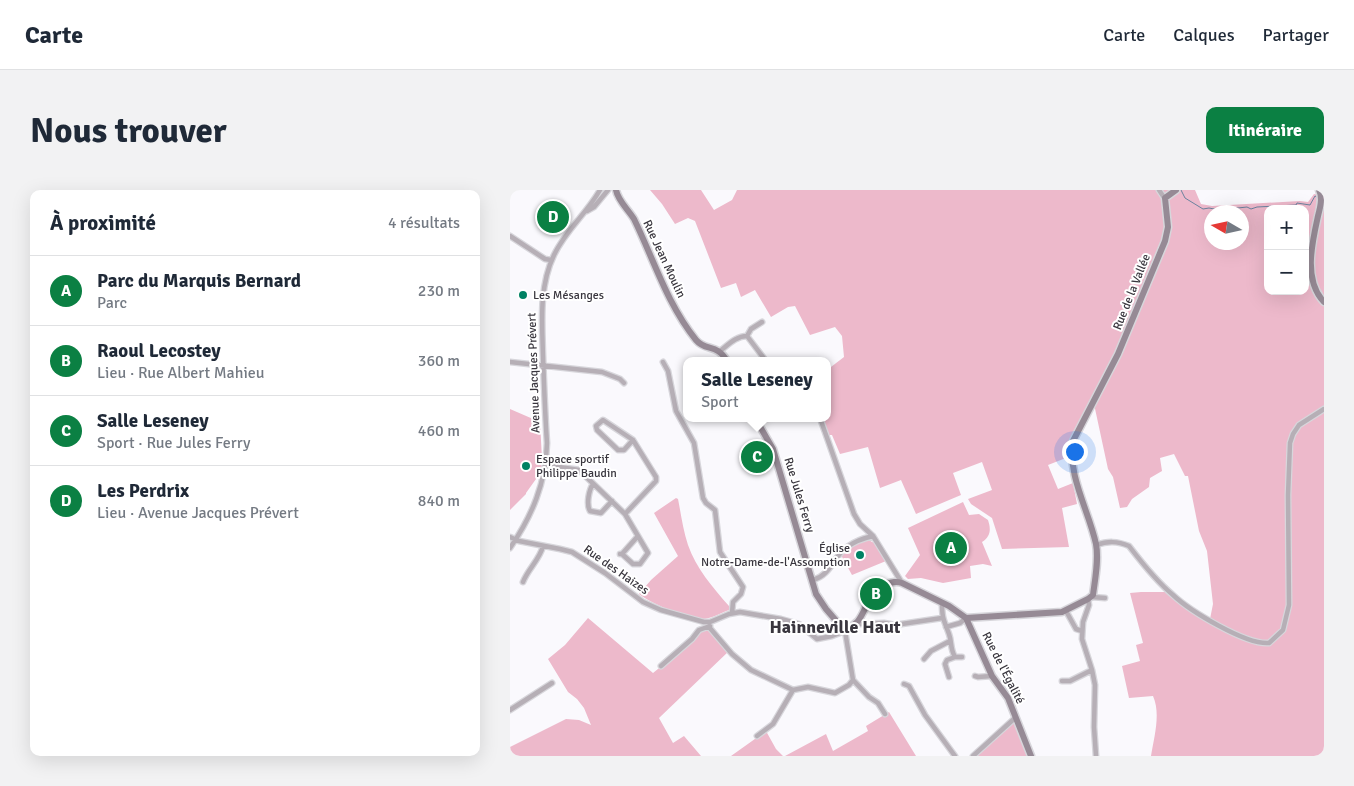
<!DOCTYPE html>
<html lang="fr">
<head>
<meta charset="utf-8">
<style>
	body { margin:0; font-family:Signika,sans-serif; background:#f2f2f3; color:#1f2937 }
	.controls { position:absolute; right:15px; top:15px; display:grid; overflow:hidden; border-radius:10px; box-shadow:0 5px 20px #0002 }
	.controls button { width:45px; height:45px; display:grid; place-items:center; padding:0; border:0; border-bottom:1px solid #e0e1e3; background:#fff; color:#1f2937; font:25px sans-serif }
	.compass { position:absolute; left:694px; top:15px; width:45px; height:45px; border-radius:50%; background:#fff; box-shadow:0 5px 20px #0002; rotate:279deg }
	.you { position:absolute; left:564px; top:261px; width:18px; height:18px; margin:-12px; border:4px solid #fff; border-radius:50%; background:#1a73e8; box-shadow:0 0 0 8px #1a73e833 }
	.badge { display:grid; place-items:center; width:32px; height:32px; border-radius:50%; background:#0b8043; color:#fff; font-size:16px; font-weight:700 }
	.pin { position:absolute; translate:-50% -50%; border:2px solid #fff; box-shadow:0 1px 5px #0006 }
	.popup { position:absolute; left:173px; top:167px; width:148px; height:65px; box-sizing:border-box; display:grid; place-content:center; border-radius:10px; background:#fff; filter:drop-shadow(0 1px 4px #0005); font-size:16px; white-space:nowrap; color:#747a83 }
	.popup b { font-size:19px; color:#1f2937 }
	.popup::after { content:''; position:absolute; left:50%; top:100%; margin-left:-10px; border:10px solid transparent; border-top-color:#fff }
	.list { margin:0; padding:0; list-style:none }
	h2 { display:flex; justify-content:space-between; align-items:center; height:65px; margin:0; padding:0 20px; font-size:21px }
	h2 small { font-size:16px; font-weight:400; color:#747a83 }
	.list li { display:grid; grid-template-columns:32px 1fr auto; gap:15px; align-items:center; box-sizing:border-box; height:70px; padding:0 20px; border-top:1px solid #e0e1e3 }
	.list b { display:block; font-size:19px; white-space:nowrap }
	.list p { margin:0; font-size:16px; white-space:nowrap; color:#747a83 }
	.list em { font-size:16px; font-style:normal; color:#747a83 }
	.map { position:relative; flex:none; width:814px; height:566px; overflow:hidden; border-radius:10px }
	header { display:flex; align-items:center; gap:30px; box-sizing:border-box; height:70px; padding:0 25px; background:#fff; border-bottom:1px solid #e0e1e3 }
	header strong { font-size:24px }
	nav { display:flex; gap:28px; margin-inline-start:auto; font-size:18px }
	.intro { display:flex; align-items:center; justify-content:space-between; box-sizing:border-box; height:120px; padding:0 30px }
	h1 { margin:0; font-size:35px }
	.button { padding:12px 22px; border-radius:10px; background:#0b8043; color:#fff; font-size:18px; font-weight:700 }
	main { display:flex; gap:30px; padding:0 30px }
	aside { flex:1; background:#fff; border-radius:10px; box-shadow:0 5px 20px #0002 }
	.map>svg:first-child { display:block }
</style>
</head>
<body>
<header>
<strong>Carte</strong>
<nav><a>Carte</a><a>Calques</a><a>Partager</a></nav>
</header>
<div class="intro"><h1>Nous trouver</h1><a class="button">Itinéraire</a></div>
<main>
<aside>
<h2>À proximité<small>4 résultats</small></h2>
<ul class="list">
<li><span class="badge">A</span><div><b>Parc du Marquis Bernard</b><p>Parc</p></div><em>230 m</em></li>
<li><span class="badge">B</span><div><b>Raoul Lecostey</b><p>Lieu · Rue Albert Mahieu</p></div><em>360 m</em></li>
<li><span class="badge">C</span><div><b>Salle Leseney</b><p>Sport · Rue Jules Ferry</p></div><em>460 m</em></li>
<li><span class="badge">D</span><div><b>Les Perdrix</b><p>Lieu · Avenue Jacques Prévert</p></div><em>840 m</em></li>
</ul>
</aside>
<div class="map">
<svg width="814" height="566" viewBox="0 0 814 566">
	<rect width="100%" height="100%" fill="#faf9fd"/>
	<path fill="#edb9cb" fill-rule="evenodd" d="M 140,0 L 191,0 L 204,20 L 222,10 L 227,0 L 685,0 L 691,14 L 702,16 L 790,11 L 798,12 L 804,4 L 814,6 L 814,566 L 641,566 C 644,547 651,524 643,506 L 619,508 L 612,476 L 630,471 L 626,455 L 633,453 L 620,403 L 631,402 L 659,402 L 700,429 L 703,414 L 697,361 L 689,341 L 678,286 L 675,286 L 664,264 L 650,268 L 652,281 L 640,288 L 639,297 L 622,309 L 617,317 L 610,318 L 603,287 L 598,279 L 584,214 L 563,251 L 561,266 L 538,275 L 548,299 L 563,293 L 567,314 L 552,318 L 559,357 L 492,359 L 482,328 L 461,314 L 458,309 L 482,300 L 472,272 L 443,283 L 451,305 L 406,324 L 391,290 L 370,298 L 358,257 L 330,264 L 322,245 L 319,245 L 313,228 L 317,228 L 317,180 L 334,167 L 332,146 L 325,137 L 300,145 L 285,116 L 278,117 L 261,127 L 245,100 L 231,107 L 226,93 L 211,98 L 185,31 L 178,28 L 165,34 L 152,14 ZM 758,19 L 795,19 L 795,101 L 758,101 ZM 702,22 L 732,22 L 732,52 L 702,52 Z
		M 0,219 L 30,232 L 32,269 L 31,282 L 16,303 L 16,304 L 0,320 Z
		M 166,308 L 168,309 C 171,324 173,340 178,355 C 186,378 203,398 219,416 L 219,420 C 210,423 201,429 192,429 C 175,428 142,414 129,404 L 141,390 L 168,366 L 144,323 Z
		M 453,312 L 459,325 L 469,324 L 478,330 C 481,339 481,346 472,352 L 482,376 L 473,374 L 460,376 L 461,388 L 433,393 L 411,388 L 398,389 L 395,386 L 410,365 L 398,338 Z
		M 354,350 C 367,350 371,361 376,371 L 342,385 L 331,365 L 338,358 Z
		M 78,428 L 143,483 L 164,466 L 189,440 L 199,437 L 219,461 L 149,528 L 163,553 L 174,546 L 191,566 L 0,566 L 0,557 L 56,529 L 69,530 L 81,535 L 74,518 L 67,509 L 58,502 L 38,469 L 55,455 Z
		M 379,522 L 406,566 L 275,566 L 316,544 L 323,561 L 358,541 L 356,536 Z
		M 505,528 L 519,566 L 463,566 Z
		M 256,541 L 266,559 L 273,566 L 221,566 Z"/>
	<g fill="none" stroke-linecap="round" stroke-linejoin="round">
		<path stroke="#6b829e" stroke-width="1" d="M 671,0 L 675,8 L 693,19 L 699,18 L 709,20 L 737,17 L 741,19 L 747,17 L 786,15 L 787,13 L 800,15 L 805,6 L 807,7"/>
		<g stroke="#d7d6db" stroke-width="7">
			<path id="street" d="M 649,0 L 655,9
				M 77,21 L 84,17 L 98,0
				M 0,46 L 35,69 L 41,70
				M 237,146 L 241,139 L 252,132
				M 210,161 C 218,155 226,146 237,146 L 256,171
				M 0,172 L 92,182 L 110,189 L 114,193
				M 153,172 L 158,181 L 166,221 L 184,253 L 193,308 L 196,313 L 205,320 L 210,362 L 233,397 L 231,404 L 223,412 L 222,423
				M 310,228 L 344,324 L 350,334 L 363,346 L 392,393
				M 36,275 L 69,280 L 115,324 L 128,346 L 112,364 L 110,364
				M 83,294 C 79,300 76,314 80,321 L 91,323 L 102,311
				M 115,324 L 146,291 L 146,287 L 123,250 L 93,230 L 86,236 L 87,240 L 108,260 L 114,260 L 123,250
				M 0,347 L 9,351 L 50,359 L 62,362 L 95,383 L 133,412 L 151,420 L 194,432 L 200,432 L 219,424 L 230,422 L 271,429 L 289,434 L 307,449 L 322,446 L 335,441 L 343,490 L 359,507 L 368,513 L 375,524
				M 586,355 C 598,351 607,351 619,356 C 632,373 646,391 663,405 C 680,421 736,455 759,453 L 773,440 L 779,415 L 778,305 L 780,253 L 783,244 L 789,235 L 814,219
				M 0,358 C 22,326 36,293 37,253 C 35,224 34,195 33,166 C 32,132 29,96 44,65 C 56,40 77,23 90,0
				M 112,364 L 123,374 L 130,374 L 138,363 L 128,346
				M 303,390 C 322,384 322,368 337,357 C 344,352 354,348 363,346
				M 13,392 C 18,379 30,369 33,356
				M 582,407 L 595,408
				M 578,409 L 579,415 L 573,432 L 572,449 L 582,480 L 585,495 L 584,537 L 586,566
				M 432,413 C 432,429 434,430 439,444 C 442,452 440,459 445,467 L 452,467
				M 556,421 L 566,439 L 572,441
				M 346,433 L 350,434 L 374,433 L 385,435 L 432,428
				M 199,437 L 222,464 L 241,480 L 283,500
				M 436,437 L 450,433 L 456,428
				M 414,469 L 421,461 L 440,451
				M 151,476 L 182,449 L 189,440 L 200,436
				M 465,486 L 468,487 L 482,486
				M 439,487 L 435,474 L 437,470 L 445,467
				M 552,491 L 560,491 L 582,480
				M 394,494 L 399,496 L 415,525 L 445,566
				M 0,520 L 42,493
				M 247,546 L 263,534 L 283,500 L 298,497 L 325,503 L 339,495 L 343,490
				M 463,566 L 505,528"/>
		</g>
		<g stroke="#d7d6db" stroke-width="9">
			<path id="secondary" d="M 106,0 C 108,11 118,19 124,29 C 144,70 157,114 186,150 C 196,162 207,153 217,171
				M 809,0 C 813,8 810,18 808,26 C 802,53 793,90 814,112
				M 245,228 L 263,259 L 306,404 L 316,419 L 335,441 C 340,438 344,435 348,431 C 358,418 358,400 376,394 C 382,392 386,391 392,393 L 439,416 L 456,428
				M 456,428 L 552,422 L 578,409 L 583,405 C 585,389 589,370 586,354 C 579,321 557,285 563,251 L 608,164 L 655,51 L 658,37 L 655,8 L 666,0
				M 456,428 L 482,486 L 498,508 L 521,566"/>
		</g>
		<use href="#street" stroke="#b6afb6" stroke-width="4.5"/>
		<use href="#secondary" stroke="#968a95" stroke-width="6"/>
	</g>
	<g fill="#008163" stroke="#fff" stroke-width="2">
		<circle cx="13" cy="105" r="5"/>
		<circle cx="16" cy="276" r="5"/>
		<circle cx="350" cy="365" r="5"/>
	</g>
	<g text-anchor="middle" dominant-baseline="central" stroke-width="4" stroke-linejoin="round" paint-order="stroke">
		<g font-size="12" fill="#39363e" stroke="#fff">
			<text transform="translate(154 69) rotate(65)">Rue Jean Moulin</text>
			<text transform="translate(622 102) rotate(-68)">Rue de la Vallée</text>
			<text transform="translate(24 183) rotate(-92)">Avenue Jacques Prévert</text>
			<text transform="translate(289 305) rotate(73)">Rue Jules Ferry</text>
			<text transform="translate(106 380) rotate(35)">Rue des Haizes</text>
			<text transform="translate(493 478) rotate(63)">Rue de l'Égalité</text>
		</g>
		<g font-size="12" fill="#39363e" stroke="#fff" text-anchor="start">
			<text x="23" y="105">Les Mésanges</text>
			<text x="26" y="269">Espace sportif<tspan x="26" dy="14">Philippe Baudin</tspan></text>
			<text x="340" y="358" text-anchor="end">Église<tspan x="340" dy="14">Notre-Dame-de-l'Assomption</tspan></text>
		</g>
		<g font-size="18" font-weight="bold" fill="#39363e" stroke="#fff">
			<text x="325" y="437">Hainneville Haut</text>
		</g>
	</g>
</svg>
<div class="controls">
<button>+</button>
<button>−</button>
</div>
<svg class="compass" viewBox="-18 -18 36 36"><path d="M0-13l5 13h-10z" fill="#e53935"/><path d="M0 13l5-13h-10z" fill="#747a83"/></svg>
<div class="you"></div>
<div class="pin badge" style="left:441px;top:358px">A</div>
<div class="pin badge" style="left:366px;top:404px">B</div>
<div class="pin badge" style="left:247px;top:267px">C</div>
<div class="popup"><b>Salle Leseney</b>Sport</div>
<div class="pin badge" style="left:43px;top:27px">D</div>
</div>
</main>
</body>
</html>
